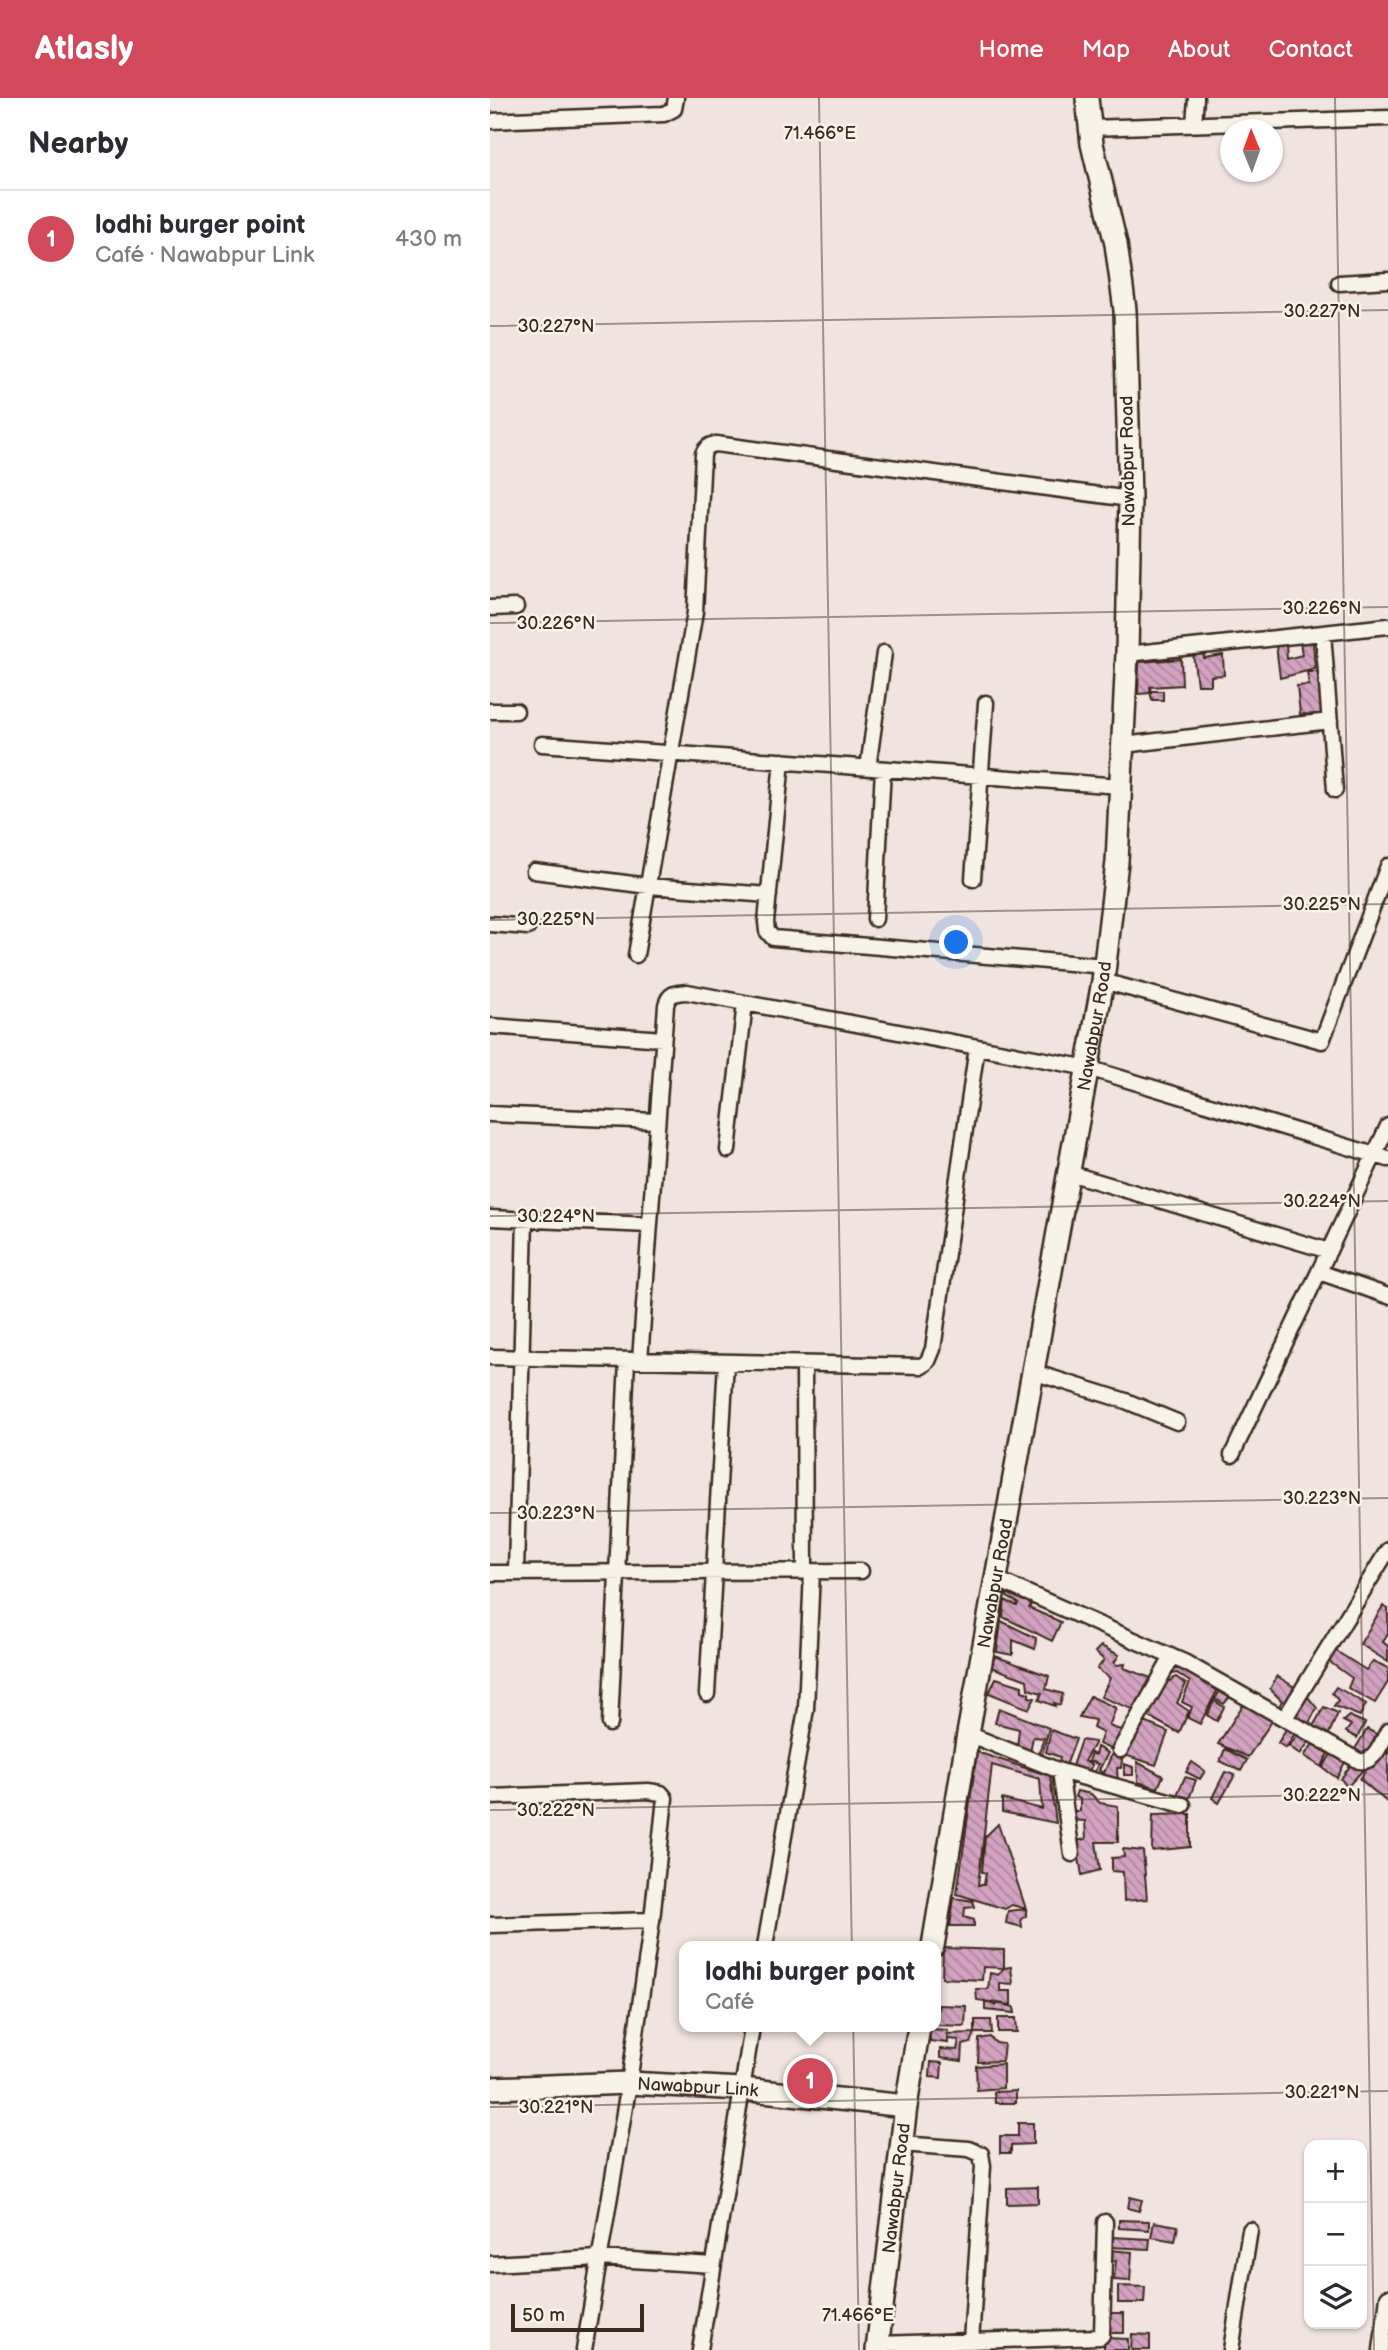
<!DOCTYPE html>
<html lang="en">
<head>
<meta charset="utf-8">
<style>
	body { margin:0; font-family:"Balsamiq Sans",sans-serif; background:#f7f7f7; color:#2b2b33 }
	.controls { position:absolute; right:21px; bottom:21px; display:grid; overflow:hidden; border-radius:14px; box-shadow:0 2px 5px #0004 }
	.controls button { width:63px; height:63px; display:grid; place-items:center; padding:0; border:0; border-bottom:2px solid #e1e1e2; background:#fff; color:#2b2b33; font:35px sans-serif }
	.compass { position:absolute; left:730px; top:21px; width:63px; height:63px; border-radius:50%; background:#fff; box-shadow:0 2px 5px #0004; rotate:359deg }
	.scale { position:absolute; left:21px; bottom:18px; width:133px; box-sizing:border-box; padding-left:7px; border:4px solid #3b2a1e; border-top:0; font-size:19px; line-height:24px; white-space:nowrap; color:#3b2a1e; -webkit-text-stroke:5px #f7f3e8; paint-order:stroke }
	.you { position:absolute; left:467px; top:845px; width:24px; height:24px; margin:-18px; border:5px solid #fff; border-radius:50%; background:#1a73e8; box-shadow:0 0 0 10px #1a73e833 }
	.badge { display:grid; place-items:center; width:46px; height:46px; border-radius:50%; background:#d1495b; color:#fff; font-size:23px; font-weight:700 }
	.pin { position:absolute; translate:-50% -50%; border:4px solid #fff; box-shadow:0 2px 7px #0006 }
	.popup { position:absolute; left:189px; top:1843px; width:262px; height:91px; box-sizing:border-box; display:grid; place-content:center; border-radius:14px; background:#fff; filter:drop-shadow(0 2px 5px #0005); font-size:23px; white-space:nowrap; color:#7c7c81 }
	.popup b { font-size:26px; color:#2b2b33 }
	.popup::after { content:''; position:absolute; left:50%; top:100%; margin-left:-14px; border:14px solid transparent; border-top-color:#fff }
	.list { margin:0; padding:0; list-style:none }
	h2 { display:flex; justify-content:space-between; align-items:center; height:91px; margin:0; padding:0 28px; font-size:30px }
	h2 small { font-size:23px; font-weight:400; color:#7c7c81 }
	.list li { display:grid; grid-template-columns:46px 1fr auto; gap:21px; align-items:center; box-sizing:border-box; height:98px; padding:0 28px; border-top:2px solid #e1e1e2 }
	.list b { display:block; font-size:26px; white-space:nowrap }
	.list p { margin:0; font-size:23px; white-space:nowrap; color:#7c7c81 }
	.list em { font-size:23px; font-style:normal; color:#7c7c81 }
	.icon { flex:none; width:38px; height:38px; fill:none; stroke:currentColor; stroke-width:2; stroke-linecap:round; stroke-linejoin:round }
	.map { position:relative; flex:none; width:898px; height:2252px; overflow:hidden }
	header { display:flex; align-items:center; gap:42px; box-sizing:border-box; height:98px; padding:0 35px; background:#d1495b; color:#fff }
	header strong { font-size:33px }
	nav { display:flex; gap:38px; margin-inline-start:auto; font-size:24px }
	main { display:flex }
	aside { flex:1; background:#fff }
	.map>svg:first-child { display:block }
</style>
</head>
<body>
<header>
<strong>Atlasly</strong>
<nav><a>Home</a><a>Map</a><a>About</a><a>Contact</a></nav>
</header>
<main>
<aside>
<h2>Nearby<small></small></h2>
<ul class="list">
<li><span class="badge">1</span><div><b>lodhi burger point</b><p>Café · Nawabpur Link</p></div><em>430 m</em></li>
</ul>
</aside>
<div class="map">
<svg width="898" height="2252" viewBox="0 0 898 2252">
	<defs>
		<pattern id="building-back-hatch" width="6" height="6" patternUnits="userSpaceOnUse" patternTransform="scale(1.75)"><rect width="6" height="6" fill="#d2a2c1"/><path d="M-1 5l2 2M0 0l6 6M5-1l2 2" fill="none" stroke="#ac849c"/></pattern>
	</defs>
	<rect width="100%" height="100%" fill="#f0e3e0"/>
	<filter id="ink" filterUnits="userSpaceOnUse"><feTurbulence type="fractalNoise" baseFrequency=".0143" numOctaves="2"/><feDisplacementMap in="SourceGraphic" scale="14" xChannelSelector="R" yChannelSelector="G"/><feConvolveMatrix kernelMatrix="1 2 1 2 8 2 1 2 1" color-interpolation-filters="sRGB"/></filter>
	<g filter="url(#ink)">
		<path fill="url(#building-back-hatch)" stroke="#3b2a1e" stroke-width="2" d="M 823,543 L 825,571 L 790,580 L 786,547 L 796,545 L 797,561 L 812,557 L 810,544 Z
			M 713,553 L 714,560 L 733,557 L 734,577 L 721,578 L 721,587 L 707,587 L 703,555 Z
			M 691,561 L 692,587 L 660,589 L 661,595 L 648,596 L 649,564 Z
			M 817,574 L 832,574 L 835,617 L 810,616 L 807,588 L 819,587 Z
			M 660,593 L 673,593 L 673,602 L 662,602 Z
			M 518,1490 L 532,1495 L 531,1502 L 542,1505 L 539,1510 L 571,1524 L 562,1543 L 513,1519 L 515,1502 L 527,1508 L 528,1505 L 517,1499 Z
			M 893,1508 L 898,1511 L 898,1535 L 893,1544 L 898,1548 L 898,1564 L 870,1546 Z
			M 511,1523 L 546,1540 L 545,1551 L 523,1542 L 523,1557 L 507,1554 Z
			M 611,1548 L 629,1557 L 624,1565 L 627,1567 L 635,1566 L 634,1570 L 661,1580 L 645,1612 L 611,1599 L 620,1580 L 607,1571 L 614,1562 L 605,1554 Z
			M 843,1551 L 876,1572 L 883,1563 L 898,1570 L 898,1584 L 885,1605 L 858,1590 L 862,1580 L 837,1562 Z
			M 505,1558 L 559,1578 L 556,1591 L 573,1596 L 570,1607 L 564,1605 L 565,1608 L 549,1602 L 552,1595 L 538,1591 L 537,1582 L 501,1569 Z
			M 684,1565 L 728,1591 L 710,1626 L 698,1620 L 702,1609 L 692,1604 L 700,1584 L 687,1575 L 678,1577 Z
			M 787,1578 L 806,1590 L 792,1613 L 788,1610 L 792,1603 L 780,1591 Z
			M 686,1579 L 696,1586 L 687,1605 L 699,1613 L 689,1635 L 654,1616 L 674,1581 L 680,1583 Z
			M 506,1580 L 532,1588 L 532,1593 L 539,1595 L 539,1599 L 545,1600 L 539,1611 L 499,1595 Z
			M 732,1589 L 743,1595 L 734,1606 L 725,1601 Z
			M 846,1589 L 876,1606 L 870,1618 L 844,1608 L 848,1602 L 842,1595 Z
			M 600,1598 L 626,1610 L 619,1628 L 633,1633 L 627,1654 L 609,1646 L 613,1635 L 603,1630 L 605,1622 L 589,1619 Z
			M 817,1598 L 827,1610 L 818,1627 L 803,1619 Z
			M 724,1603 L 734,1609 L 727,1623 L 717,1617 Z
			M 753,1607 L 784,1620 L 758,1659 L 728,1646 Z
			M 834,1609 L 848,1615 L 838,1638 L 822,1630 Z
			M 509,1610 L 559,1630 L 552,1657 L 548,1657 L 554,1640 L 543,1639 L 540,1654 L 527,1650 L 529,1631 L 505,1625 Z
			M 859,1618 L 875,1625 L 867,1640 L 856,1634 L 861,1627 L 853,1623 Z
			M 650,1622 L 678,1634 L 666,1667 L 631,1656 Z
			M 796,1631 L 805,1635 L 796,1650 L 788,1645 Z
			M 877,1631 L 888,1637 L 874,1659 L 865,1651 Z
			M 561,1632 L 586,1641 L 575,1670 L 568,1668 L 570,1659 L 556,1654 Z
			M 808,1636 L 819,1644 L 810,1656 L 799,1648 Z
			M 898,1639 L 898,1705 L 870,1681 Z
			M 591,1642 L 605,1644 L 594,1663 L 602,1667 L 598,1675 L 582,1668 Z
			M 823,1646 L 839,1653 L 832,1669 L 814,1658 Z
			M 607,1649 L 618,1655 L 609,1672 L 614,1675 L 622,1656 L 632,1661 L 631,1670 L 627,1670 L 628,1686 L 603,1677 L 608,1666 L 598,1663 L 601,1655 L 605,1657 Z
			M 735,1651 L 757,1662 L 751,1673 L 730,1663 Z
			M 487,1654 L 560,1678 L 566,1725 L 512,1714 L 512,1701 L 552,1711 L 550,1681 L 502,1667 L 488,1787 L 494,1787 L 496,1775 L 492,1774 L 495,1739 L 508,1726 L 536,1811 L 522,1807 L 515,1811 L 467,1796 Z
			M 842,1654 L 856,1662 L 847,1680 L 833,1670 Z
			M 647,1664 L 673,1678 L 668,1690 L 648,1684 Z
			M 702,1664 L 715,1673 L 710,1681 L 696,1674 Z
			M 862,1665 L 876,1669 L 857,1689 L 851,1681 Z
			M 634,1666 L 643,1669 L 643,1677 L 634,1677 Z
			M 735,1674 L 745,1677 L 729,1705 L 722,1700 Z
			M 695,1679 L 706,1682 L 697,1706 L 686,1699 Z
			M 587,1693 L 601,1696 L 610,1705 L 628,1708 L 628,1744 L 606,1744 L 610,1772 L 592,1777 L 586,1743 L 596,1741 L 595,1723 L 582,1722 L 581,1713 L 590,1713 L 590,1701 L 585,1699 Z
			M 700,1716 L 700,1749 L 662,1753 L 663,1717 Z
			M 633,1751 L 653,1753 L 657,1801 L 634,1803 L 633,1774 L 622,1773 L 622,1760 L 634,1759 Z
			M 464,1800 L 483,1803 L 485,1809 L 475,1810 L 474,1819 L 484,1822 L 484,1828 L 460,1828 Z
			M 536,1811 L 536,1818 L 531,1821 L 532,1829 L 516,1825 L 518,1813 Z
			M 453,1850 L 514,1852 L 514,1870 L 493,1869 L 492,1882 L 452,1880 Z
			M 521,1869 L 523,1886 L 510,1885 L 510,1893 L 521,1893 L 521,1907 L 487,1902 L 486,1891 L 498,1891 L 500,1875 L 508,1877 L 514,1870 Z
			M 495,1903 L 506,1908 L 507,1905 L 524,1909 L 525,1915 L 495,1912 Z
			M 448,1907 L 476,1908 L 475,1928 L 447,1927 Z
			M 508,1920 L 526,1920 L 527,1934 L 508,1934 Z
			M 485,1922 L 501,1922 L 502,1935 L 485,1935 Z
			M 439,1931 L 457,1932 L 458,1945 L 440,1943 Z
			M 485,1935 L 481,1945 L 473,1947 L 472,1963 L 450,1960 L 450,1951 L 467,1952 L 469,1942 L 458,1941 L 457,1936 Z
			M 500,1939 L 506,1945 L 514,1946 L 512,1963 L 488,1964 L 489,1941 Z
			M 441,1964 L 452,1965 L 451,1980 L 440,1979 Z
			M 513,1966 L 513,1990 L 487,1992 L 486,1968 Z
			M 526,1993 L 526,2005 L 505,2005 L 504,1994 Z
			M 528,2025 L 543,2025 L 543,2046 L 521,2047 L 521,2055 L 510,2055 L 510,2038 L 528,2038 Z
			M 548,2089 L 548,2105 L 517,2106 L 517,2090 Z
			M 640,2099 L 652,2102 L 649,2113 L 638,2110 Z
			M 629,2122 L 659,2123 L 659,2132 L 629,2130 Z
			M 664,2124 L 688,2128 L 685,2143 L 661,2139 Z
			M 621,2139 L 660,2141 L 659,2151 L 620,2149 Z
			M 618,2152 L 642,2154 L 640,2183 L 624,2182 L 626,2163 L 617,2162 Z
			M 628,2188 L 655,2189 L 654,2205 L 628,2205 Z
			M 620,2215 L 634,2215 L 634,2235 L 620,2235 Z
			M 642,2236 L 660,2237 L 660,2252 L 641,2252 Z
			M 614,2240 L 638,2241 L 638,2252 L 614,2252 Z"/>
		<g fill="none" stroke-linecap="round" stroke-linejoin="round">
			<g stroke="#3b2a1e" stroke-width="19">
				<path id="street" d="M 0,23 L 174,16 L 184,11 L 186,0
					M 704,26 L 706,0
					M 600,30 L 898,20
					M 849,185 L 898,182
					M 0,510 L 26,509
					M 833,535 L 845,692
					M 637,556 L 898,528
					M 0,613 L 26,613
					M 52,646 L 631,688
					M 633,647 L 840,623
					M 292,663 L 276,824 L 277,833 L 283,840 L 615,868
					M 378,670 L 394,555
					M 44,773 L 158,788 L 279,797
					M 483,781 L 496,605
					M 385,821 L 393,671
					M 0,826 L 38,829
					M 146,857 L 205,514 L 213,356 C 216,349 219,347 226,346 L 640,401
					M 613,883 L 832,943 L 898,768
					M 0,928 L 173,941
					M 0,1016 L 167,1023
					M 238,1052 L 255,905
					M 579,1075 L 839,1153
					M 0,1120 L 160,1127
					M 829,1174 L 898,1198
					M 0,1259 L 432,1268 L 438,1263 L 443,1251 L 487,949
					M 150,1262 L 176,907 C 179,895 185,895 197,894 L 598,970 L 898,1061
					M 314,1266 L 315,1473
					M 543,1274 L 636,1303 L 687,1324
					M 742,1357 L 898,1028
					M 0,1475 L 371,1473
					M 26,1475 L 35,1121
					M 506,1481 L 696,1565 L 869,1663 C 885,1666 891,1645 898,1633
					M 217,1596 L 236,1264
					M 795,1620 L 898,1452
					M 120,1626 L 137,1262
					M 478,1636 L 570,1673 L 693,1707
					M 630,1652 L 682,1559
					M 570,1673 L 582,1756
					M 0,1699 L 158,1693 L 171,1695 L 175,1700 L 162,1822 L 139,1985 L 94,2252
					M 0,1827 L 162,1822
					M 275,1848 L 316,1611 L 322,1473
					M 411,2046 L 479,2051 L 491,2056 L 493,2068 L 481,2243
					M 0,2166 L 109,2160 L 223,2167
					M 388,2246 L 610,2239 L 612,2237 L 615,2124
					M 210,2252 L 262,1929
					M 741,2252 L 760,2132
					M 891,2252 L 898,2199"/>
			</g>
			<g stroke="#3b2a1e" stroke-width="26">
				<g id="secondary">
					<path id="s1" d="M 443,1848 L 478,1636 L 613,883 L 627,764 L 637,556 L 640,401 L 635,212 L 626,146 L 602,46 L 597,0"/>
					<path id="s2" d="M 0,1990 L 139,1985 L 252,1991 L 416,2008"/>
					<path id="s3" d="M 387,2252 L 416,2008 L 429,1929"/>
				</g>
			</g>
			<use href="#street" stroke="#f7f3e8" stroke-width="14"/>
			<use href="#secondary" stroke="#f7f3e8" stroke-width="21"/>
		</g>
	</g>
	<path fill="none" stroke="#3b2a1e" stroke-width="2" stroke-opacity="0.45" d="M 329,0 L 369,2252M 845,0 L 884,2252M 0,228 L 898,212M 0,525 L 898,509M 0,822 L 898,806M 0,1118 L 898,1103M 0,1415 L 898,1400M 0,1712 L 898,1696M 0,2009 L 898,1993"/>
	<g text-anchor="middle" dominant-baseline="central" stroke-width="5" stroke-linejoin="round" paint-order="stroke">
		<g font-size="18" fill="#3b2a1e" stroke="#f7f3e8">
			<text transform="translate(638 363) rotate(-91)">Nawabpur Road</text>
			<text stroke="none"><textPath href="#s1" startOffset="934">Nawabpur Road</textPath></text>
			<text stroke="none"><textPath href="#s1" startOffset="368">Nawabpur Road</textPath></text>
			<text stroke="none"><textPath href="#s2" startOffset="208">Nawabpur Link</textPath></text>
			<text stroke="none"><textPath href="#s3" startOffset="163">Nawabpur Road</textPath></text>
		</g>
	</g>
	<g font-size="18" text-anchor="middle" fill="#3b2a1e" stroke="#f7f3e8" stroke-width="5" stroke-linejoin="round" paint-order="stroke">
		<text x="330" y="41">71.466°E</text>
		<text x="832" y="219">30.227°N</text>
		<text x="66" y="234">30.227°N</text>
		<text x="832" y="516">30.226°N</text>
		<text x="66" y="531">30.226°N</text>
		<text x="832" y="812">30.225°N</text>
		<text x="66" y="827">30.225°N</text>
		<text x="832" y="1109">30.224°N</text>
		<text x="66" y="1124">30.224°N</text>
		<text x="832" y="1406">30.223°N</text>
		<text x="66" y="1421">30.223°N</text>
		<text x="832" y="1703">30.222°N</text>
		<text x="66" y="1718">30.222°N</text>
		<text x="832" y="2000">30.221°N</text>
		<text x="66" y="2015">30.221°N</text>
		<text x="368" y="2223">71.466°E</text>
	</g>
</svg>
<div class="controls">
<button>+</button>
<button>−</button>
<button><svg class="icon" aria-label="layers" viewBox="0 0 24 24"><path d="M12 4l9 5-9 5-9-5zM3 14l9 5 9-5"/></svg></button>
</div>
<svg class="compass" viewBox="-18 -18 36 36"><path d="M0-13l5 13h-10z" fill="#e53935"/><path d="M0 13l5-13h-10z" fill="#7c7c81"/></svg>
<div class="scale">50 m</div>
<div class="you"></div>
<div class="pin badge" style="left:320px;top:1983px">1</div>
<div class="popup"><b>lodhi burger point</b>Café</div>
</div>
</main>
</body>
</html>
